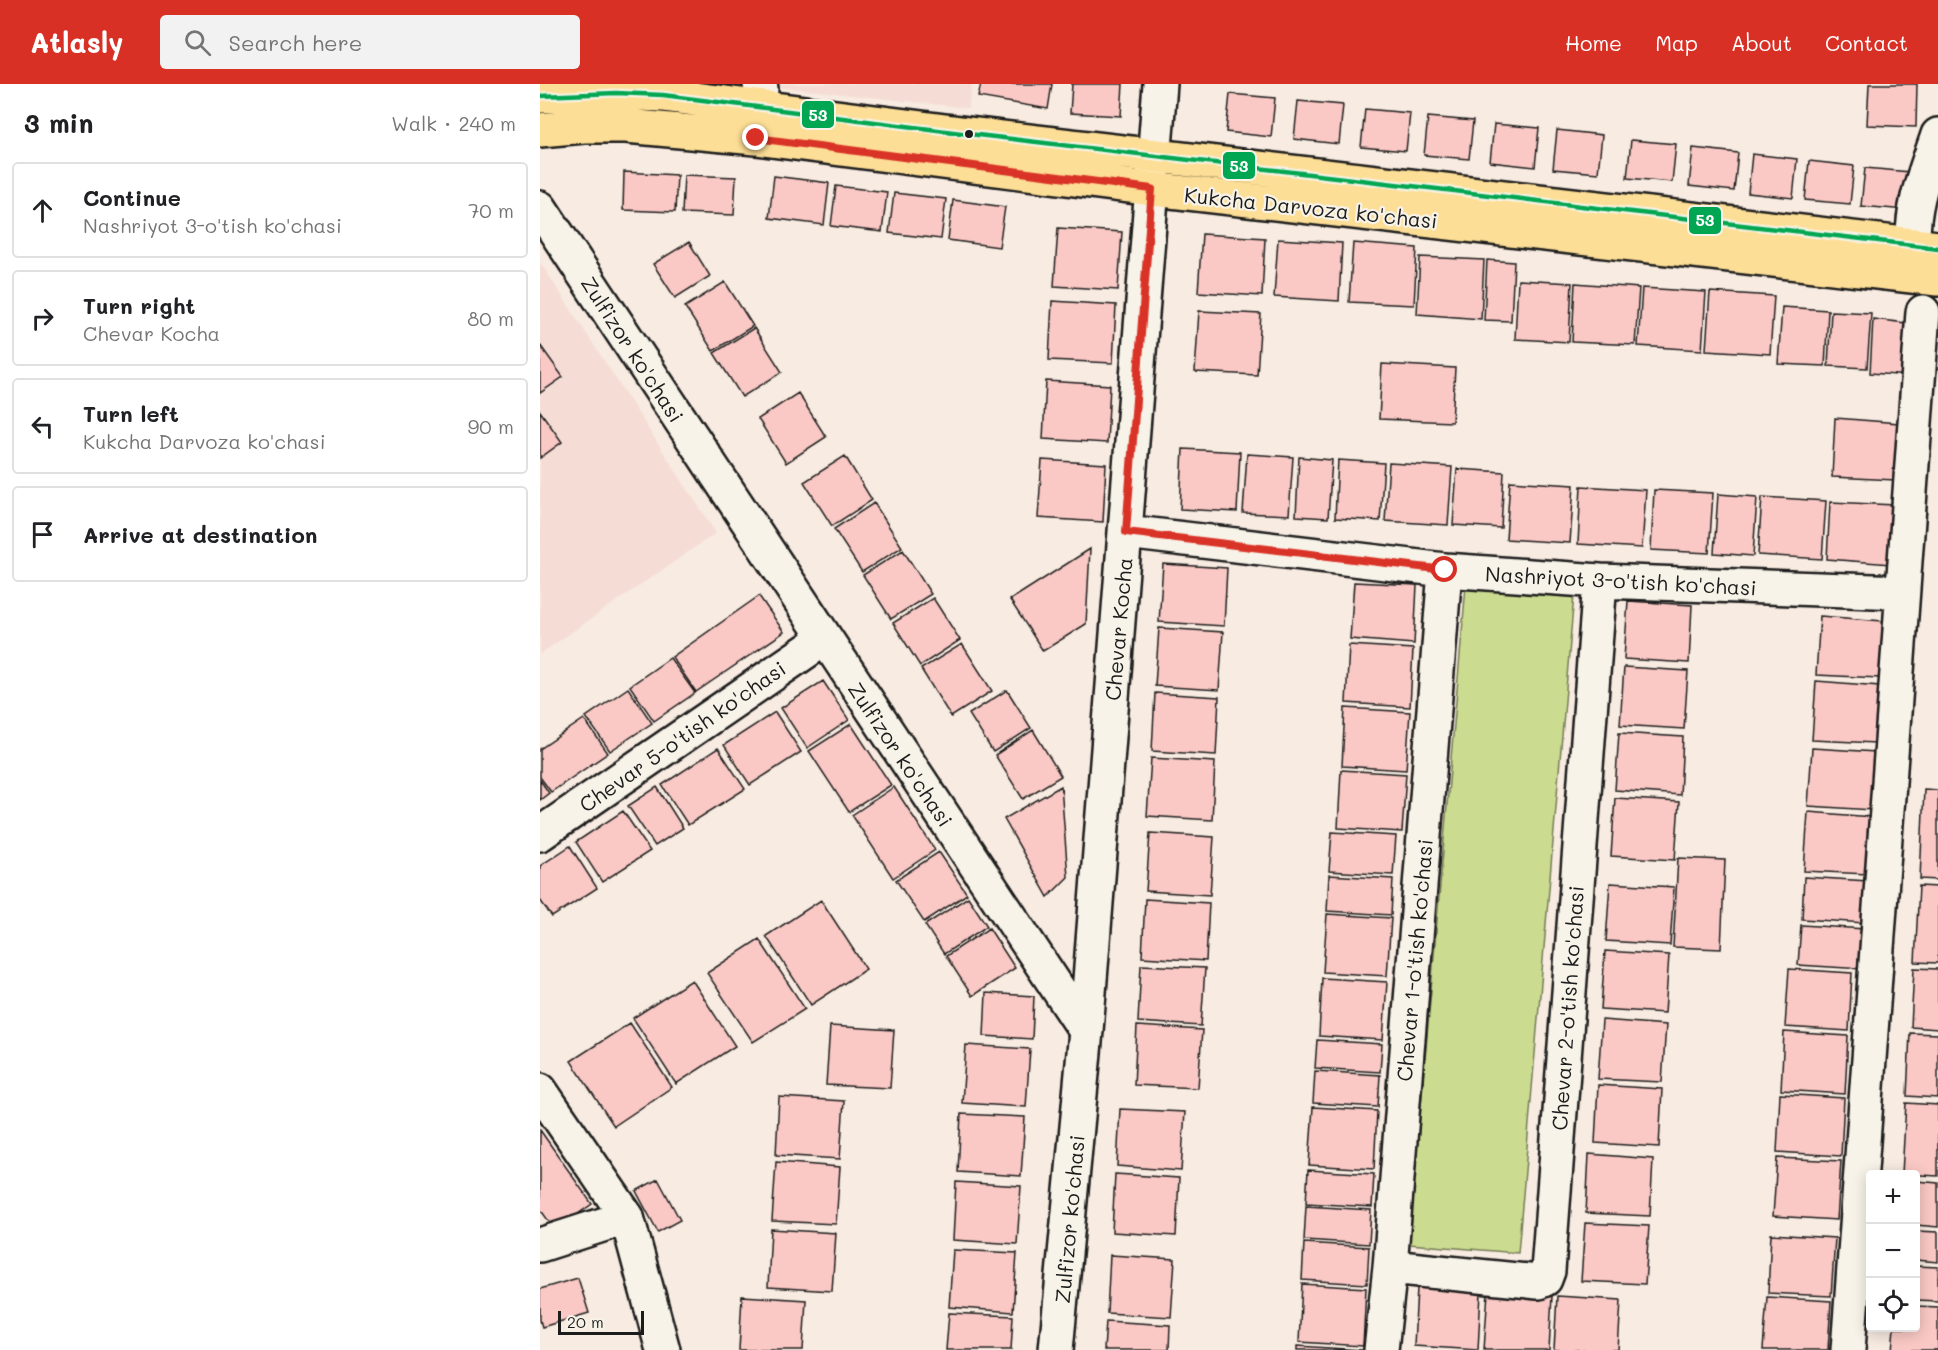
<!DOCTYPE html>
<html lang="en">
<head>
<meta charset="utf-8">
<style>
	body { margin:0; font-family:Mali,sans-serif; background:#f2f2f2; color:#202124 }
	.controls { position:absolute; right:18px; bottom:18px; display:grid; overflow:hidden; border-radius:6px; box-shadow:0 3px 15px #0003 }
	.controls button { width:54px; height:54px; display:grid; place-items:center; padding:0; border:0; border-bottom:2px solid #e0e0e0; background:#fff; color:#202124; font:30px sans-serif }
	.scale { position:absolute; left:18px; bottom:15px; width:86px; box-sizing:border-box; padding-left:6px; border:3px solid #1c1c1c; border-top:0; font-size:16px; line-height:21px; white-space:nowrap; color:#1c1c1c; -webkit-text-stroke:4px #f7f3e8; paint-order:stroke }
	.stop { position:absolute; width:18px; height:18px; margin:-14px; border:4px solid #d93025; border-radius:50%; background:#fff }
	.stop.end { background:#d93025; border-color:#fff; box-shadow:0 2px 6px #0008 }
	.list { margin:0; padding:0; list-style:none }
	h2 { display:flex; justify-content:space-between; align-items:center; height:78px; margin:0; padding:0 24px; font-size:26px }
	h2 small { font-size:20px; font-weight:400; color:#757577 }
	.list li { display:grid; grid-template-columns:39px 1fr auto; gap:18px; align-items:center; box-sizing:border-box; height:96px; margin:0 12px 12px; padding:0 12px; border:2px solid #e0e0e0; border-radius:6px }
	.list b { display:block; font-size:22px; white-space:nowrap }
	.list p { margin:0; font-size:20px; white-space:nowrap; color:#757577 }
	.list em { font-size:20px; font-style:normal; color:#757577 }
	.icon { flex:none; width:33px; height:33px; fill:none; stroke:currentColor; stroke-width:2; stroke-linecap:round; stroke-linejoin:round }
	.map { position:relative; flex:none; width:1398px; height:1266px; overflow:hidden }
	header { display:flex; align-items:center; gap:36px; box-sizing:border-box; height:84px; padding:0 30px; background:#d93025; color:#fff }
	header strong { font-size:28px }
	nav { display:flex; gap:33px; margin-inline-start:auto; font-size:21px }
	.search { width:420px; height:54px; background:#f2f2f2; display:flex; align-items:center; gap:15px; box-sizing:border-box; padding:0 21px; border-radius:6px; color:#757577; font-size:22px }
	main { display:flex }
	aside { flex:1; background:#fff }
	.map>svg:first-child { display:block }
</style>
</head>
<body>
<header>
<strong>Atlasly</strong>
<div class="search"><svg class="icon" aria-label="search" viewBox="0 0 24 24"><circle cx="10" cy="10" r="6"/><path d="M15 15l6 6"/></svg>Search here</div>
<nav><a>Home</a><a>Map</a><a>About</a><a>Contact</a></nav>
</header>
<main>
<aside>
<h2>3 min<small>Walk · 240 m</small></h2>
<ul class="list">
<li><svg class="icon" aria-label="ahead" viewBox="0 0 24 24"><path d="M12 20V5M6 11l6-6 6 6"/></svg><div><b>Continue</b><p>Nashriyot 3-o'tish ko'chasi</p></div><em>70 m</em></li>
<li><svg class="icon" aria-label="right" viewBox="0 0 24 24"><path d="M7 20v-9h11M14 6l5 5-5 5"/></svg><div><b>Turn right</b><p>Chevar Kocha</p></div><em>80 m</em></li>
<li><svg class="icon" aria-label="left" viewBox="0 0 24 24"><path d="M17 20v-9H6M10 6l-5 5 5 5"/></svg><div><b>Turn left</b><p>Kukcha Darvoza ko'chasi</p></div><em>90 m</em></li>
<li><svg class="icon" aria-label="arrive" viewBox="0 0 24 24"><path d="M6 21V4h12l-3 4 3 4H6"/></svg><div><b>Arrive at destination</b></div></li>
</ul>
</aside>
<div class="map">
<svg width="1398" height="1266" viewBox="0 0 1398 1266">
	<rect width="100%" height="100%" fill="#f8ebe1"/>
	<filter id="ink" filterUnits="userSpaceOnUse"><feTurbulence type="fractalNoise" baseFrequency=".0167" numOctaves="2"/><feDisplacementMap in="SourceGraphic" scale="12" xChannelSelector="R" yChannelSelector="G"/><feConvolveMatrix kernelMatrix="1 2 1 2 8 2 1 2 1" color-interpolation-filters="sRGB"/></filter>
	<g filter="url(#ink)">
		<path fill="#f5ddd5" d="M 213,0 L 432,0 L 428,24 Z
			M 0,178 L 176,449 L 0,570 Z"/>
		<path fill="#cbdc90" stroke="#747c56" stroke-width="1.5" d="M 926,502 L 1034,511 L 978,1169 L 869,1160 Z"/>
		<path fill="#fac9c5" stroke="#1c1c1c" stroke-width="1.5" d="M 441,0 L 512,0 L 508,25 L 438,13 Z
			M 532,0 L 583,0 L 581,32 L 530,29 Z
			M 1329,0 L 1377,0 L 1376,43 L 1327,41 Z
			M 690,10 L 735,14 L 731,53 L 686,48 Z
			M 758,17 L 803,21 L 799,60 L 754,55 Z
			M 825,25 L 870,29 L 866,67 L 821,63 Z
			M 888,33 L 933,37 L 929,75 L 884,71 Z
			M 954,40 L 999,44 L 995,83 L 950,78 Z
			M 1017,46 L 1062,51 L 1058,89 L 1013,85 Z
			M 1091,56 L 1136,60 L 1132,98 L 1087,94 Z
			M 1153,64 L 1198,69 L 1194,107 L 1149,102 Z
			M 1212,70 L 1257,75 L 1253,114 L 1208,109 Z
			M 1269,77 L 1314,82 L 1310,120 L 1265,116 Z
			M 1325,84 L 1370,88 L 1366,126 L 1321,122 Z
			M 84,88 L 137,91 L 135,128 L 83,126 Z
			M 144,91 L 196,93 L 194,131 L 142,129 Z
			M 234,92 L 289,99 L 284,141 L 229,134 Z
			M 296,102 L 347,108 L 342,148 L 291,142 Z
			M 354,109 L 406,115 L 401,155 L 349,149 Z
			M 413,116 L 465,123 L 459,163 L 408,156 Z
			M 518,144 L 582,148 L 578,206 L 514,202 Z
			M 662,150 L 725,154 L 722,212 L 658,208 Z
			M 738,155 L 802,159 L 799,217 L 734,213 Z
			M 149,158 L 170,192 L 135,214 L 113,180 Z
			M 813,159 L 877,164 L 874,221 L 809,218 Z
			M 880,173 L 944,176 L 941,235 L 877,230 Z
			M 947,176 L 974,178 L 971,237 L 944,236 Z
			M 978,196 L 1032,199 L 1029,258 L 975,255 Z
			M 185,198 L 213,242 L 173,267 L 145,223 Z
			M 1035,199 L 1099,204 L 1095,261 L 1032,258 Z
			M 1102,204 L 1166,208 L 1162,266 L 1098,262 Z
			M 1170,208 L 1234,212 L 1230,270 L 1166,266 Z
			M 512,217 L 576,221 L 573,279 L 509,276 Z
			M 1242,223 L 1288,226 L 1285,282 L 1238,280 Z
			M 659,227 L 721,230 L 717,291 L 655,288 Z
			M 1291,227 L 1331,229 L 1327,284 L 1288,282 Z
			M 1333,235 L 1374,240 L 1371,292 L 1330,289 Z
			M 214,244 L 242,288 L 202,313 L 174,269 Z
			M 0,261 L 23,293 L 0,309 Z
			M 842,280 L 915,284 L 912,338 L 839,335 Z
			M 506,297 L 570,301 L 567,359 L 503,355 Z
			M 258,309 L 286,353 L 246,379 L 218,335 Z
			M 0,327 L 22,358 L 0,374 Z
			M 1295,334 L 1359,339 L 1356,396 L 1292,393 Z
			M 643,365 L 700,368 L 697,428 L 640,425 Z
			M 707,370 L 753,373 L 749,431 L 703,429 Z
			M 305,372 L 332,416 L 292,442 L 264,398 Z
			M 759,373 L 792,376 L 788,434 L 756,432 Z
			M 502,376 L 566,380 L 563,438 L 498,434 Z
			M 798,376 L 844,379 L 840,437 L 795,434 Z
			M 849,379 L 912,383 L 908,441 L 845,437 Z
			M 917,385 L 964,388 L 961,444 L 913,441 Z
			M 970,397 L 1034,401 L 1030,459 L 966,455 Z
			M 1041,402 L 1106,406 L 1102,464 L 1038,460 Z
			M 1114,406 L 1173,409 L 1169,469 L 1111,466 Z
			M 1178,410 L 1217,413 L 1213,472 L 1174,469 Z
			M 1222,413 L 1286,417 L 1282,475 L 1218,471 Z
			M 1290,418 L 1355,421 L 1351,480 L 1287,475 Z
			M 334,419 L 362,463 L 322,488 L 294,445 Z
			M 550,465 L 546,540 L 503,567 L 470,516 Z
			M 363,466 L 391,510 L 351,535 L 323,491 Z
			M 623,480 L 687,484 L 684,542 L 619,538 Z
			M 814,498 L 877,501 L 874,560 L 810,555 Z
			M 219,512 L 244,548 L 156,608 L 132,573 Z
			M 393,514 L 420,556 L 380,582 L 353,539 Z
			M 1088,517 L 1152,521 L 1149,579 L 1084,575 Z
			M 1280,532 L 1343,537 L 1340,594 L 1276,591 Z
			M 619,544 L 683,548 L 679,606 L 615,602 Z
			M 422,560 L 452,607 L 411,633 L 381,585 Z
			M 809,561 L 873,565 L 870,623 L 806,619 Z
			M 130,574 L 155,609 L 114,637 L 90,602 Z
			M 1084,583 L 1148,587 L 1144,645 L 1080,641 Z
			M 283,597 L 309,636 L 267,664 L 241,624 Z
			M 1276,597 L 1340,602 L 1336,659 L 1272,656 Z
			M 88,604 L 112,639 L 70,667 L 46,633 Z
			M 467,606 L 491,644 L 453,668 L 429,630 Z
			M 615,609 L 679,613 L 676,671 L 612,667 Z
			M 805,624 L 870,628 L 866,686 L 802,682 Z
			M 235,628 L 261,668 L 210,701 L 184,661 Z
			M 44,635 L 68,669 L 11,708 L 0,693 L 0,665 Z
			M 311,640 L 351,701 L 309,728 L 269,667 Z
			M 493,646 L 521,692 L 483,715 L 455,671 Z
			M 1079,649 L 1143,653 L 1140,711 L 1075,706 Z
			M 178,664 L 205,705 L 148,741 L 122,701 Z
			M 1272,664 L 1336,668 L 1333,726 L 1268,722 Z
			M 611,674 L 675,678 L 672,736 L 607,732 Z
			M 801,686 L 866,690 L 862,748 L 798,744 Z
			M 0,696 L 9,709 L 0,716 Z
			M 521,702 L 528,793 L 508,813 L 464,735 Z
			M 117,703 L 143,744 L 115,762 L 88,722 Z
			M 354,703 L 395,766 L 353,794 L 312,731 Z
			M 1384,705 L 1398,706 L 1398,796 L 1380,795 Z
			M 1075,714 L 1139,718 L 1135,776 L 1071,772 Z
			M 83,727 L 110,767 L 62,798 L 36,758 Z
			M 1268,728 L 1332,733 L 1328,790 L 1264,787 Z
			M 792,748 L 856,752 L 853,791 L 789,787 Z
			M 610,749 L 674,753 L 670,811 L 606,807 Z
			M 30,762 L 57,804 L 12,833 L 0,816 L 0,782 Z
			M 399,768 L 427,810 L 384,838 L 356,796 Z
			M 1138,774 L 1185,776 L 1181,865 L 1133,863 Z
			M 789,791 L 853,795 L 851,831 L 787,827 Z
			M 1264,793 L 1328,797 L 1326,839 L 1262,835 Z
			M 1070,799 L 1134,803 L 1130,861 L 1066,857 Z
			M 1379,802 L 1398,803 L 1398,879 L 1375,878 Z
			M 428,813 L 447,842 L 404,870 L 385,841 Z
			M 605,815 L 669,819 L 666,877 L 602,873 Z
			M 281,816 L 326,885 L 271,921 L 226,852 Z
			M 787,830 L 851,834 L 847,892 L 783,888 Z
			M 1261,841 L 1325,845 L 1323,885 L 1258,881 Z
			M 449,844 L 475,884 L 432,912 L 406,872 Z
			M 219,855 L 265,925 L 213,958 L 167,889 Z
			M 1065,867 L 1129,871 L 1125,929 L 1061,925 Z
			M 601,881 L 665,884 L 661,942 L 598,938 Z
			M 1374,884 L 1398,885 L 1398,945 L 1371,943 Z
			M 1249,885 L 1312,889 L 1309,947 L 1245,943 Z
			M 782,894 L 847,898 L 843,956 L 779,952 Z
			M 152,896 L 195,962 L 136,1000 L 93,934 Z
			M 446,909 L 494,912 L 492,955 L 444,952 Z
			M 1062,936 L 1126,941 L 1122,998 L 1058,995 Z
			M 90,939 L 132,1003 L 74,1042 L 31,977 Z
			M 290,942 L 354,946 L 350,1004 L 286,1001 Z
			M 597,942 L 662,946 L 658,1004 L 594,1001 Z
			M 1244,948 L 1308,952 L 1305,1010 L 1241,1006 Z
			M 1370,949 L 1398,950 L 1398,1014 L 1367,1012 Z
			M 777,956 L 842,960 L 840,988 L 775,984 Z
			M 426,961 L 490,965 L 486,1023 L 422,1019 Z
			M 775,987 L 840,991 L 838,1023 L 773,1019 Z
			M 1058,1001 L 1122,1005 L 1119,1063 L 1055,1059 Z
			M 1240,1010 L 1304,1014 L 1301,1072 L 1237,1068 Z
			M 239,1013 L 304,1017 L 300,1075 L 236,1071 Z
			M 1366,1019 L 1398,1021 L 1398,1092 L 1362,1090 Z
			M 773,1023 L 837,1027 L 834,1085 L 769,1081 Z
			M 580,1025 L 645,1028 L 641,1087 L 577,1082 Z
			M 421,1030 L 485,1033 L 481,1092 L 418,1088 Z
			M 0,1046 L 52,1120 L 15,1146 L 0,1125 Z
			M 1049,1070 L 1113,1075 L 1110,1132 L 1046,1129 Z
			M 1237,1074 L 1301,1077 L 1297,1136 L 1233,1132 Z
			M 236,1078 L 300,1083 L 296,1140 L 232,1137 Z
			M 768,1086 L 834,1090 L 832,1123 L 766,1119 Z
			M 575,1090 L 639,1094 L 636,1152 L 572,1148 Z
			M 118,1095 L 140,1136 L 118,1148 L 96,1107 Z
			M 1376,1097 L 1398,1099 L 1398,1143 L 1376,1141 Z
			M 416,1098 L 481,1102 L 477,1160 L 413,1156 Z
			M 766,1122 L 831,1126 L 829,1160 L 764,1156 Z
			M 1045,1139 L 1109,1142 L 1105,1200 L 1041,1197 Z
			M 231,1145 L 296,1149 L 292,1207 L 228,1203 Z
			M 1376,1147 L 1398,1148 L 1398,1178 L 1376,1176 Z
			M 1231,1150 L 1295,1154 L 1291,1212 L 1228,1209 Z
			M 764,1159 L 829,1163 L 827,1200 L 762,1196 Z
			M 413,1166 L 477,1169 L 473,1228 L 409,1223 Z
			M 570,1171 L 635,1175 L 631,1233 L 567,1229 Z
			M 1376,1182 L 1398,1183 L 1398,1217 L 1376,1216 Z
			M 38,1194 L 49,1229 L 2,1243 L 0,1236 L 0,1205 Z
			M 762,1200 L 826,1204 L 823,1262 L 759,1258 Z
			M 877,1204 L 941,1208 L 938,1266 L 874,1262 Z
			M 948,1208 L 1012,1212 L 1009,1266 L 944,1266 Z
			M 202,1212 L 266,1216 L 263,1266 L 199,1266 Z
			M 1017,1212 L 1081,1216 L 1078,1266 L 1014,1266 Z
			M 1227,1213 L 1291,1217 L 1288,1266 L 1223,1266 Z
			M 1376,1222 L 1398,1223 L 1398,1266 L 1352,1266 L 1354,1244 L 1376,1244 Z
			M 409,1229 L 473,1232 L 471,1266 L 406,1266 Z
			M 566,1237 L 630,1241 L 629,1266 L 564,1266 Z
			M 757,1262 L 822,1266 L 757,1266 Z"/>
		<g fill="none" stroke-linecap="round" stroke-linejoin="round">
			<g stroke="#1c1c1c" stroke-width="38">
				<path id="minor" d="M 216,22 L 221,5 L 220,0
					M 0,124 L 546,947
					M 1373,161 C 1372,118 1385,90 1398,51
					M 586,448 L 905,486 L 1060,497 L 1362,508
					M 0,750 L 284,555
					M 0,1006 L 87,1133 L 123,1266
					M 0,1161 L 87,1133
					M 850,1183 L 998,1198 L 1005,1195 L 1008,1187 L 1060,497
					M 516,1266 L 546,947 L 620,0
					M 841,1266 L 850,1183 L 905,486
					M 1308,1266 L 1383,228"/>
			</g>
			<g stroke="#1c1c1c" stroke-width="38">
				<path id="major" d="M 0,12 L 76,9 L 123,11 L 429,50 L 1398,164
					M 0,46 L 44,42 L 86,42 L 216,54 L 612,105 L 1398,195"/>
			</g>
			<use href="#minor" stroke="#f7f3e8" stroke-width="33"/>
			<use href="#major" stroke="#fdde96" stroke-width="33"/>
			<g stroke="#f7f3e8" stroke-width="9">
				<path id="bus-1" d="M 0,12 L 76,9 L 123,11 L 429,50 L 1398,164"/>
			</g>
			<use href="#bus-1" stroke="#00a651" stroke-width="4.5"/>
		</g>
	</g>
	<g fill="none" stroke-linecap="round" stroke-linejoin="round" filter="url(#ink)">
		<path stroke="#d93025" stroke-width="8" d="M 216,54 L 612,105 L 586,448 L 905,486"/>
	</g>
	<circle fill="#1c1c1c" stroke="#f7f3e8" stroke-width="2" cx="429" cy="50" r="5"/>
	<g text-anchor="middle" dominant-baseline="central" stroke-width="4.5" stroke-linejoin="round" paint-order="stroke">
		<g font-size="21" fill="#1c1c1c" stroke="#f7f3e8">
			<text transform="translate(771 123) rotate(6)">Kukcha Darvoza ko'chasi</text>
			<text transform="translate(93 265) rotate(57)">Zulfizor ko'chasi</text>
			<text transform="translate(1081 496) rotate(3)">Nashriyot 3-o'tish ko'chasi</text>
			<text transform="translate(578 545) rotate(-85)">Chevar Kocha</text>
			<text transform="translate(142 652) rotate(-35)">Chevar 5-o'tish ko'chasi</text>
			<text transform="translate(361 670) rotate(56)">Zulfizor ko'chasi</text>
			<text transform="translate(874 876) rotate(-85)">Chevar 1-o'tish ko'chasi</text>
			<text transform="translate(1027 924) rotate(-86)">Chevar 2-o'tish ko'chasi</text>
			<text transform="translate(529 1135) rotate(-85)">Zulfizor ko'chasi</text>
		</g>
	</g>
	<g stroke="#f7f3e8" stroke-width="2">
		<rect x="261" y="16" width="34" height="29" rx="6" fill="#00a651"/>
		<rect x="682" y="67" width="34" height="29" rx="6" fill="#00a651"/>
		<rect x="1148" y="122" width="34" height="29" rx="6" fill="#00a651"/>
	</g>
	<g font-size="16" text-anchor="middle" font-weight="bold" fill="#fff">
		<text x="278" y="37">53</text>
		<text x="699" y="88">53</text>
		<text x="1165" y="142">53</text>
	</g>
</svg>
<div class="controls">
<button>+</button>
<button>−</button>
<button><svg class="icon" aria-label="locate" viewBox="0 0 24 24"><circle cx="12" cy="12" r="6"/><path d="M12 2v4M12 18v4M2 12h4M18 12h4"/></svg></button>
</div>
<div class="scale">20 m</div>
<div class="stop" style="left:905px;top:486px"></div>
<div class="stop end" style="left:216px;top:54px"></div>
</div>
</main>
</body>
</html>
